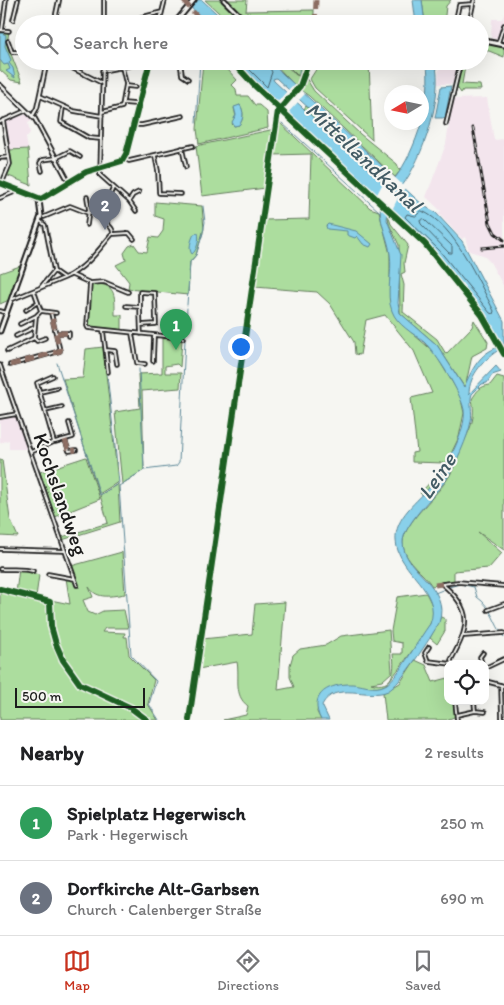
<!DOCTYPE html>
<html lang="en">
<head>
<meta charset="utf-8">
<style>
	body { margin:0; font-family:Itim,sans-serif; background:#f6f6f6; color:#202124 }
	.controls { position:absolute; right:15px; bottom:15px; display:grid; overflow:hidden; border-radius:10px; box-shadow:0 5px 20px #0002 }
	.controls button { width:45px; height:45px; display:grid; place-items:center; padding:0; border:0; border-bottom:1px solid #e0e0e0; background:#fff; color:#202124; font:25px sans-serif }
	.compass { position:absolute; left:384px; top:85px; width:45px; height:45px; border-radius:50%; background:#fff; box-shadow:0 5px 20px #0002; rotate:260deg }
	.scale { position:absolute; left:15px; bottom:12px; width:130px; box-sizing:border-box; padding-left:5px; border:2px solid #1c1c1c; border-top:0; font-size:14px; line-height:18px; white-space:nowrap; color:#1c1c1c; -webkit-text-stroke:4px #f6f6f2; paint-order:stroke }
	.you { position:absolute; left:240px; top:346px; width:18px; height:18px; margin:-12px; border:4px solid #fff; border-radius:50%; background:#1a73e8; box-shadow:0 0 0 8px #1a73e833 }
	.badge { display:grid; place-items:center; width:32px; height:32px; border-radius:50%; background:#c8321e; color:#fff; font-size:16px; font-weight:700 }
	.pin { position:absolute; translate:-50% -41px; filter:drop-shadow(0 1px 2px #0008) }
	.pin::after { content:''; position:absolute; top:26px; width:18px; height:15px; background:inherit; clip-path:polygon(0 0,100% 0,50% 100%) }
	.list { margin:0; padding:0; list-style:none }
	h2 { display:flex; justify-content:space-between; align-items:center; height:65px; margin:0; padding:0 20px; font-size:21px }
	h2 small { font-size:16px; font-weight:400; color:#757577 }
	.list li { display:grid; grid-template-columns:32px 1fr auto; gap:15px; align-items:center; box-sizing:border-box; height:75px; padding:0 20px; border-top:1px solid #e0e0e0 }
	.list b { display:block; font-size:19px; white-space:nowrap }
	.list p { margin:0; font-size:16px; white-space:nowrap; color:#757577 }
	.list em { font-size:16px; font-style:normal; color:#757577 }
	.icon { flex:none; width:28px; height:28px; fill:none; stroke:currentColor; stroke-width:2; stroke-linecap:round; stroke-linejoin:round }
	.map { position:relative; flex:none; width:504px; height:720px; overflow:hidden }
	.search { position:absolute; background:#fff; box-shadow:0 5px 20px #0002; left:15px; right:15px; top:15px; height:55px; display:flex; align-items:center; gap:12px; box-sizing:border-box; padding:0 18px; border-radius:28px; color:#757577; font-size:19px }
	.sheet { height:215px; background:#fff }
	nav { display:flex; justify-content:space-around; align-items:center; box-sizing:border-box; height:70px; border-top:1px solid #e0e0e0; background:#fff; font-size:14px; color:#757577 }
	nav a { display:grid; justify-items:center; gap:2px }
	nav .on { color:#c8321e }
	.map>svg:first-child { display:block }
</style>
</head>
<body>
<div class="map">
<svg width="504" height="720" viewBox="0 0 504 720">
	<rect width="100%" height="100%" fill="#f6f6f2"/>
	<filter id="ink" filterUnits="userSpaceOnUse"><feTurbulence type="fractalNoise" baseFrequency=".02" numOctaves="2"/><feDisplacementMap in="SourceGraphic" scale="10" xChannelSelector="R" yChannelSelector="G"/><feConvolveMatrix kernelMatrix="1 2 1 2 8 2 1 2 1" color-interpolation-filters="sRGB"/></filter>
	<g filter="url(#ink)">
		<path fill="#f3e5ed" d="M 504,14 L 504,21 L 499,36 L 497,39 L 491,38 L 492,19 L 502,19 Z
			M 436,61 L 456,61 L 458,64 L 454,84 L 438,84 L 439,68 Z
			M 487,98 L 494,140 L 504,139 L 504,287 L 490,262 L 483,255 L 469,251 L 465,237 L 462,239 L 438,213 L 441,211 L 426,197 L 446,144 L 453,99 Z
			M 27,114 L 32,121 L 28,123 L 30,133 L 26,138 L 28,149 L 9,150 L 5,121 Z
			M 15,416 L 17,418 L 27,449 L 9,449 L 9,440 L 0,443 L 0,419 Z"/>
		<path fill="#acdd9e" stroke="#647c5d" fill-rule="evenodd" d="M 205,0 L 222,0 L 244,24 L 231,24 Z
			M 226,0 L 247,0 L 246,11 L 314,10 L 314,24 L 249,24 Z
			M 422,0 L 451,0 L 446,6 L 444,24 L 425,24 Z
			M 0,31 L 9,32 L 7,44 L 22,82 L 11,80 L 0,70 Z
			M 480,42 L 504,48 L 504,57 L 489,51 L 480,51 Z
			M 203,61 L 220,61 L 237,80 L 232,85 L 236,89 L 237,96 L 248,96 L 255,105 L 259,105 L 267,112 L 268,128 L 199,144 L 197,129 ZM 240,105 C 244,111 244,119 239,125 L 234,126 L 232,124 L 236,117 L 234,108 Z
			M 272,61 L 281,61 L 296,75 L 302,77 L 298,89 Z
			M 283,61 L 308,61 L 304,75 L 297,75 Z
			M 310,61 L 369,61 L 372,140 L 315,88 L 310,79 L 317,68 L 309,66 Z
			M 462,61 L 466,61 L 462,84 L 480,85 L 481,90 L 463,90 L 461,93 L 456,86 Z
			M 306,78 L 314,91 L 360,134 L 397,164 L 400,171 L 395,177 L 309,96 L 299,89 Z
			M 306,106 L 381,176 L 386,179 L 383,182 L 304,109 Z
			M 278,121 L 370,208 L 379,211 L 390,254 L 390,300 L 399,322 L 434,352 L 460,395 L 464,413 L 459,437 L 449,458 L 440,474 L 423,495 L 420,493 L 440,472 L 444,463 L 412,462 L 412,453 L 417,452 L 411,398 L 432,393 L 414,351 L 385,315 L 366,320 L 360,355 L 355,354 L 354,342 L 330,304 L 317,292 L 255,287 L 265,220 L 309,219 L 311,154 L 273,155 Z
			M 275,129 L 266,188 L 202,196 L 196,146 Z
			M 300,133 L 310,138 L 371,194 L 370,195 Z
			M 28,149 L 31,185 L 6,175 L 10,166 L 9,150 Z
			M 155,202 L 202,206 L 204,229 L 196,255 L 190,262 L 188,295 L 128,289 L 129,282 L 116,265 L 126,260 L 124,253 L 129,246 L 134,244 L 139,251 L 147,252 L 150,237 L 158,238 L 163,231 L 164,219 L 155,216 Z
			M 387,211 L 391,224 L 408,245 L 404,263 L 405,272 L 401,274 L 404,285 L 403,312 L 437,339 L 446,354 L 472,327 L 474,320 L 488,342 L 487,348 L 472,356 L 465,388 L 437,345 L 400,313 L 399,245 L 389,224 Z
			M 20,266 L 9,300 L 0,304 L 0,273 Z
			M 91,284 C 116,283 115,294 115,315 L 122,315 L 122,330 L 86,326 Z
			M 162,338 L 182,340 L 180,367 L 177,364 L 165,366 L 165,373 L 181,373 L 180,388 L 142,391 L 144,470 L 122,484 L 115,412 L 140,408 L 138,374 L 162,373 Z
			M 103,347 L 118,482 L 99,494 L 63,379 L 83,378 L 86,349 Z
			M 497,376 L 504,378 L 504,550 L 478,532 L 502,553 L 489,568 L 454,571 L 454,581 L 432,586 C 423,572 406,563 403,546 C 400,526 435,498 446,481 C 453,472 455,463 459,453 C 467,432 477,423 472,399 C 477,391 480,386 490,385 Z
			M 86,457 L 100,499 L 55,517 L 40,472 Z
			M 0,460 L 2,460 L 10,519 L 18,537 L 0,536 Z
			M 118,484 L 120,522 L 62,540 L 62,537 L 108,523 L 100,495 Z
			M 122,552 L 125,594 C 112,596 97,600 89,587 L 93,597 L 83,600 L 88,612 L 95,615 L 103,611 L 124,610 L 128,628 L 105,628 L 102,632 L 125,633 L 124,637 L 127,637 L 129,655 L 154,680 L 148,704 L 158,720 L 0,720 L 0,589 L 16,593 L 19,569 L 39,575 L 36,597 L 70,604 L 66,578 L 75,580 L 79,588 L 71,566 Z
			M 426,593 C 430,601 435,609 433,618 C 431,625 391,683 383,686 C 362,694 347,674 320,695 L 317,712 L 321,720 L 223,720 L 246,715 L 248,706 C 233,695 240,678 237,662 L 198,669 L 202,639 L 252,634 L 255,604 L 285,602 L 278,690 L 294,687 L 290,677 L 290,665 L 293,655 L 300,649 L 326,645 L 341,636 L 389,630 L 392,672 L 382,681 L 371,683 C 394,690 395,670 393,654 L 402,654 L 402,643 L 392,641 L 391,631 L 397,597 Z
			M 441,617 L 445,619 L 445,631 L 437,644 L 430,638 Z
			M 415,660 L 426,665 L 433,682 L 448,678 L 448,701 L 455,701 L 457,716 L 446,720 L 386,720 L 383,693 L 400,683 Z"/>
		<path fill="#89d0ea" stroke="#5d8898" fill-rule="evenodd" d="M 185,0 L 202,0 L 228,24 L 205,24 Z
			M 413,0 L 422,0 L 425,24 L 416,24 Z
			M 2,33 L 6,35 L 5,46 L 11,60 L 9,63 L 13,68 L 15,78 L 6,71 L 10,69 L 8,64 L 4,65 L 0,60 L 0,34 Z
			M 234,61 L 269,61 L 395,178 C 416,151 434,96 426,61 L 435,61 C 444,96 423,158 402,186 L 424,206 L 435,212 L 462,241 L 504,321 L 504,348 C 479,302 430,240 388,208 L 387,220 L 401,255 L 398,303 L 400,313 L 437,345 L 464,387 C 472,370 479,353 499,347 L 500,349 C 485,359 469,374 469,394 L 496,366 L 501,372 L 492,375 L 487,383 L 482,384 L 472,394 C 469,402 473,412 471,421 C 469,435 454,468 446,480 C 435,495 402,526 403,543 C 404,573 451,584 439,623 C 431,637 401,684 388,691 C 368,700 335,680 322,705 L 329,720 L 321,720 C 309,696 325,685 348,684 C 361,683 374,692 387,684 C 399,676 419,638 430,624 C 443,590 398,573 396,541 C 394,517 418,501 432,485 C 445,469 467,431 464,410 C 461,393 437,354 424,342 C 413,333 397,325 392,311 C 385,293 393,273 390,254 C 388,235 377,221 381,200 ZM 276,78 L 386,179 L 391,183 L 388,187 L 274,81 L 273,79 Z
			M 451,86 L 445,118 L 435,118 L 441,87 Z
			M 240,105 C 244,111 244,119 239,125 L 234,126 L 232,122 L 236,115 L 234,107 Z
			M 328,224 L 356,231 L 372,244 L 370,247 L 363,244 L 357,236 L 355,238 L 347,235 L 347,231 L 327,229 L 326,226 Z
			M 198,233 C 200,238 197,251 192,254 C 188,249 191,240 194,234 Z"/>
		<path fill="#f6f6f2" d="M 294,84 L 305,94 L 299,100 L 288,90 Z
			M 287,91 L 298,102 L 286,115 L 275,105 Z
			M 391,174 L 406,188 L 401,194 L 386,179 Z
			M 384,181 L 399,196 L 391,212 L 375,198 Z"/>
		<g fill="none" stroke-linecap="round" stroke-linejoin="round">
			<path stroke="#48646e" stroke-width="1" d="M 241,61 L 267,87 L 272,72 L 266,61
				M 422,211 C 455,225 478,281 494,311 L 493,314 L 490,313 L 439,250 L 405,217 L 407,214 L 415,216 Z
				M 424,219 L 452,246 L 452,253 L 449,253 L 421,224 L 420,221 Z"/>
			<path stroke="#5d8898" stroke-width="1" d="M 187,19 L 191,24
				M 299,74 L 300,61
				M 199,77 L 200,61
				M 298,85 L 299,77
				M 196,123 L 199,79
				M 282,123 L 380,212
				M 203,206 L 205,222 L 203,232
				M 187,305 L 190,262 L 196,255 L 203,233
				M 173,336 L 183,335
				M 185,337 L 187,308
				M 57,363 L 100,495 L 119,483 L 107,374
				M 139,369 L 144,469
				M 449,587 L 460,584 L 474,587 L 477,597 C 492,607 494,624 504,637
				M 435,593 L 445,589
				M 159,720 L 149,704 L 156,681 L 131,655 L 119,486 L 144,470 L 176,466 L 179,462 L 185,340"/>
			<g stroke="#1c1c1c" stroke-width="5.5">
				<path id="minor" d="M 13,20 L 18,0
					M 104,24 L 104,0
					M 115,24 L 162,12
					M 159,24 L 165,0
					M 455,24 L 459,5 L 473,4
					M 469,24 L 474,0
					M 0,30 L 9,31
					M 2,30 L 6,0
					M 8,41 L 12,52 L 24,52
					M 498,43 L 504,25
					M 58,61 L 102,83
					M 103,61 L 100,175 L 129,201 L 136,211
					M 180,61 L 182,75 L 188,79
					M 102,71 L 138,64
					M 126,86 L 136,87
					M 40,96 L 74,111 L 102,116
					M 123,103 L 135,104
					M 63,107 L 61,122 L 89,138 L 101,139
					M 102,112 L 122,107 L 126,84 L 122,67
					M 0,122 L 25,111
					M 446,124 L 461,61
					M 134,125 L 142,125 L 183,116
					M 182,148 L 186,167
					M 155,156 L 158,171 L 159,193 L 181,194
					M 0,158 L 9,157
					M 125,159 L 129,161 L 193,146
					M 42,171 L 40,163 L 42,160 L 56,158 L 70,151 L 80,157
					M 2,183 L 10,164 L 3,120
					M 0,198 L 17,191
					M 129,201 L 133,195 L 139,192
					M 44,217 L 70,206 L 88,213 L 103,211
					M 40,221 L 45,225 L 54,271 L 64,278 C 84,270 99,250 113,233 C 113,226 107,226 105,220 C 101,210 110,196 113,188
					M 87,225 L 89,210 L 87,197
					M 114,234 L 129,233 L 134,239
					M 72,275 L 90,283 L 87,326 L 88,328 L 183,338
					M 90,283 L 104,282 L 128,292
					M 40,288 L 54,271
					M 34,291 L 41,311 L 56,313
					M 13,299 L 64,278
					M 126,306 L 140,307
					M 26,310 L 38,302
					M 0,311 L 7,313
					M 41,311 L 36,316 L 34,338 L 37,341 L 45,338
					M 20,324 L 36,316
					M 141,325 L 156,324 L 155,293 L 140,292 C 140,306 140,320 141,334
					M 103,330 L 108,372
					M 57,333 L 69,333 L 69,336
					M 132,333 L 137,363 L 145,364
					M 16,336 L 35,327
					M 106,350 L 115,351 L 117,364
					M 7,351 L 34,338
					M 153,361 L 154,335
					M 0,365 L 77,585
					M 10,365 L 60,351 L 51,313
					M 40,392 L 57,388
					M 45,411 L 62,407
					M 0,417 L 17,414
					M 65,440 L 69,451 L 76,450
					M 55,442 L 73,437 L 69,423
					M 31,452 L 54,442 L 37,383 L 53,376
					M 0,549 L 65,551
					M 0,569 C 12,570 20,568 33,571
					M 48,574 L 75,579
					M 442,584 C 474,610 469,627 451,660 L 452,664
					M 442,584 L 458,582 L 504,586
					M 488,610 L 504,604
					M 464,636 L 504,633
					M 429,647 L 425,653 L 428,661 L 452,664
					M 482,664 L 480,657 L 483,653
					M 485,668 L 504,659
					M 485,681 L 504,686
					M 501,685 L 502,720
					M 455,701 L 457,720
					M 475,711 L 485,712
					M 457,715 L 475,711 L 474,701"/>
			</g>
			<g stroke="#1c1c1c" stroke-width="6">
				<path id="tertiary" d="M 54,24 L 59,0
					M 0,85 L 35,119 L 69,182
					M 33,115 L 37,108 L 47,61
					M 0,183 L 39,200"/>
			</g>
			<g stroke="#1c1c1c" stroke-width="7">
				<path id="secondary" d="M 224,0 L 248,24
					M 174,24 L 194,0
					M 480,40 L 504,45
					M 0,331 L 41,216 L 39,200 L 86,172 L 117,163 L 124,159 L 150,61"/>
			</g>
			<use href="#minor" stroke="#f6f6f2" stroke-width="2"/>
			<use href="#tertiary" stroke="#f6f6f2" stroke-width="2.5"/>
			<use href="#secondary" stroke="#f6f6f2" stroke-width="3"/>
			<g stroke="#1c1c1c" stroke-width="3">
				<path id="rail" d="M 473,128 L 490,223 L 495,233 L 504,240
					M 482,248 L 504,246"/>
			</g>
			<use href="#rail" stroke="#f6f6f2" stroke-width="1" stroke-dasharray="4" stroke-linecap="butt"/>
			<path stroke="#8d6e63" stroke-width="5" stroke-dasharray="10 5" stroke-linecap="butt" d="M 183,0 L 204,24
				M 315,24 L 316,0
				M 57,333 L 69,333 L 69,336
				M 10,365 L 60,351 L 51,313
				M 65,440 L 69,451 L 76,450
				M 435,585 L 442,584"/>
			<g stroke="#f6f6f2" stroke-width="9">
				<path id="cycleway" d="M 232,61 L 254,85 L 425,244 L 482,315 L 504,354
					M 0,183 L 41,199 L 86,172 L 122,161 L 126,154 L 150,61
					M 0,589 L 50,602 L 51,626 L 56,644 L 63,660 L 80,684 L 131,708 L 147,720
					M 189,720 L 278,111 L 300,86 L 309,61"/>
			</g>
			<use href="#cycleway" stroke="#1b5e20" stroke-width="6"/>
		</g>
	</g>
	<g text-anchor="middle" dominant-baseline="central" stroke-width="4" stroke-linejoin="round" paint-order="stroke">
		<g font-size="21" fill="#1c1c1c" stroke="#f6f6f2">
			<text transform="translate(61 494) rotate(71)">Kochslandweg</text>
		</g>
		<g font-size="22" font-style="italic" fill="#425b64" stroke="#f6f6f2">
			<text transform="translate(364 157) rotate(43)">Mittellandkanal</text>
			<text transform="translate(437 476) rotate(-56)">Leine</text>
		</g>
	</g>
</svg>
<div class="controls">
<button><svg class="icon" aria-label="locate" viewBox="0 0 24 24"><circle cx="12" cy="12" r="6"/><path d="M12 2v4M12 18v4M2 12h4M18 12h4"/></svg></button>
</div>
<svg class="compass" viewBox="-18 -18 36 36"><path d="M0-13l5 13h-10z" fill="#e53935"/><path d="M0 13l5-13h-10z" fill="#757577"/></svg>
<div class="scale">500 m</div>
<div class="you"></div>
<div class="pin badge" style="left:176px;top:350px;background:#2e9e5b">1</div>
<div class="pin badge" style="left:105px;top:230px;background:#6b7280">2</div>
<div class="search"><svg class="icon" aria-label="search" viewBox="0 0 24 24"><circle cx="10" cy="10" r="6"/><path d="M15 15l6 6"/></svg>Search here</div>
</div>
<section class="sheet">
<h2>Nearby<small>2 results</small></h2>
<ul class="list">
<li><span class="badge" style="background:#2e9e5b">1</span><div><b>Spielplatz Hegerwisch</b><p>Park · Hegerwisch</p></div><em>250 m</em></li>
<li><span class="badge" style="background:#6b7280">2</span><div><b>Dorfkirche Alt-Garbsen</b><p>Church · Calenberger Straße</p></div><em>690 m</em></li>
</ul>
</section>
<nav>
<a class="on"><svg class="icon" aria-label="map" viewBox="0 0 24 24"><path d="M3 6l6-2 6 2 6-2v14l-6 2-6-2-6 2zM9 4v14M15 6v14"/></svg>Map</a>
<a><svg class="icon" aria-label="directions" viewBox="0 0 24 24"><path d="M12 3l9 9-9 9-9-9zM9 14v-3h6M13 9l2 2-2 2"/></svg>Directions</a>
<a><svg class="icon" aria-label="saved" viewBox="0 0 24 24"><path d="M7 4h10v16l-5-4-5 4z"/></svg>Saved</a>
</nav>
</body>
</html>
